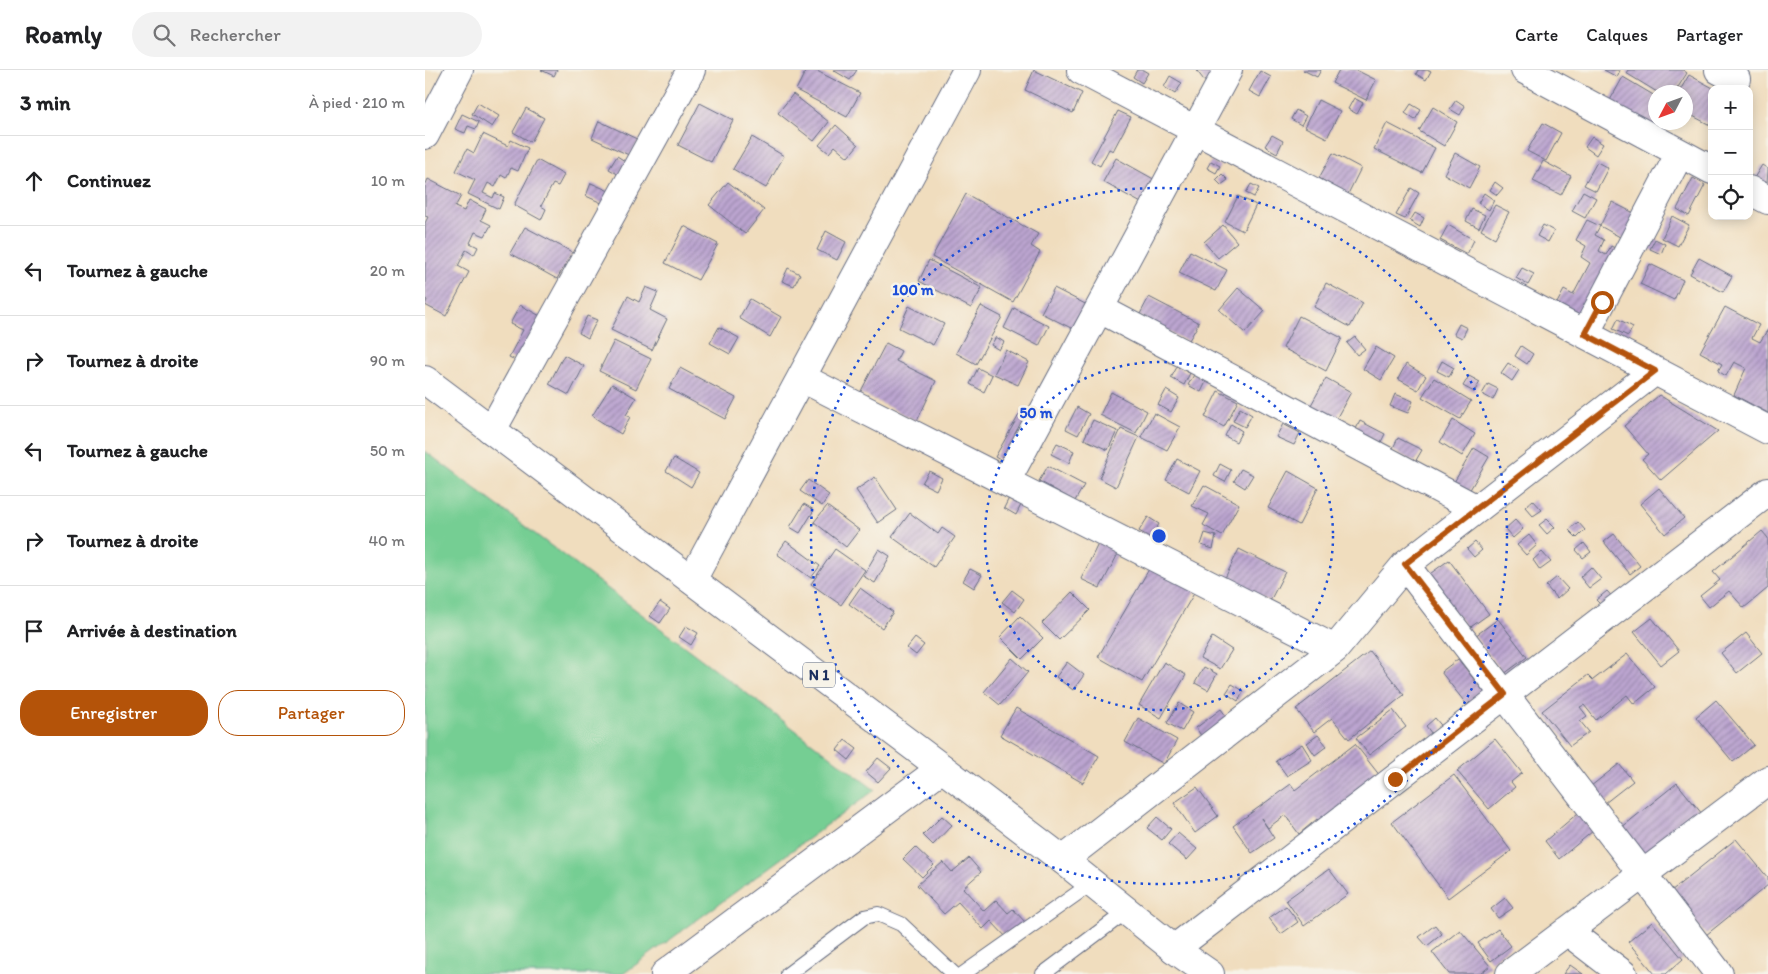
<!DOCTYPE html>
<html lang="fr">
<head>
<meta charset="utf-8">
<style>
	body { margin:0; font-family:Itim,sans-serif; background:#f2f2f2; color:#202124 }
	.controls { position:absolute; right:15px; top:15px; display:grid; overflow:hidden; border-radius:10px; box-shadow:0 2px 12px #0003 }
	.controls button { width:45px; height:45px; display:grid; place-items:center; padding:0; border:0; border-bottom:1px solid #e0e0e0; background:#fff; color:#202124; font:25px sans-serif }
	.compass { position:absolute; left:1223px; top:15px; width:45px; height:45px; border-radius:50%; background:#fff; box-shadow:0 2px 12px #0003; rotate:229deg }
	.stop { position:absolute; width:15px; height:15px; margin:-11px; border:4px solid #b45309; border-radius:50%; background:#fff }
	.stop.end { background:#b45309; border-color:#fff; box-shadow:0 1px 5px #0008 }
	.list { margin:0; padding:0; list-style:none }
	h2 { display:flex; justify-content:space-between; align-items:center; height:65px; margin:0; padding:0 20px; font-size:21px }
	h2 small { font-size:16px; font-weight:400; color:#757577 }
	.list li { display:grid; grid-template-columns:32px 1fr auto; gap:15px; align-items:center; box-sizing:border-box; height:90px; padding:0 20px; border-top:1px solid #e0e0e0 }
	.list b { display:block; font-size:19px; white-space:nowrap }
	.list em { font-size:16px; font-style:normal; color:#757577 }
	.actions { display:flex; gap:10px; padding:15px 20px }
	.actions a { flex:1; padding:11px 0; border:1px solid #b45309; border-radius:20px; text-align:center; font-size:18px; color:#b45309 }
	.actions .main { background:#b45309; color:#fff }
	.icon { flex:none; width:28px; height:28px; fill:none; stroke:currentColor; stroke-width:2; stroke-linecap:round; stroke-linejoin:round }
	.map { position:relative; flex:none; width:1343px; height:904px; overflow:hidden }
	header { display:flex; align-items:center; gap:30px; box-sizing:border-box; height:70px; padding:0 25px; background:#fff; border-bottom:1px solid #e0e0e0 }
	header strong { font-size:24px }
	nav { display:flex; gap:28px; margin-inline-start:auto; font-size:18px }
	.search { width:350px; height:45px; background:#f2f2f2; display:flex; align-items:center; gap:12px; box-sizing:border-box; padding:0 18px; border-radius:28px; color:#757577; font-size:19px }
	main { display:flex }
	aside { flex:1; background:#fff }
	.map>svg:first-child { display:block }
</style>
</head>
<body>
<header>
<strong>Roamly</strong>
<div class="search"><svg class="icon" aria-label="search" viewBox="0 0 24 24"><circle cx="10" cy="10" r="6"/><path d="M15 15l6 6"/></svg>Rechercher</div>
<nav><a>Carte</a><a>Calques</a><a>Partager</a></nav>
</header>
<main>
<aside>
<h2>3 min<small>À pied · 210 m</small></h2>
<ul class="list">
<li><svg class="icon" aria-label="ahead" viewBox="0 0 24 24"><path d="M12 20V5M6 11l6-6 6 6"/></svg><div><b>Continuez</b></div><em>10 m</em></li>
<li><svg class="icon" aria-label="left" viewBox="0 0 24 24"><path d="M17 20v-9H6M10 6l-5 5 5 5"/></svg><div><b>Tournez à gauche</b></div><em>20 m</em></li>
<li><svg class="icon" aria-label="right" viewBox="0 0 24 24"><path d="M7 20v-9h11M14 6l5 5-5 5"/></svg><div><b>Tournez à droite</b></div><em>90 m</em></li>
<li><svg class="icon" aria-label="left" viewBox="0 0 24 24"><path d="M17 20v-9H6M10 6l-5 5 5 5"/></svg><div><b>Tournez à gauche</b></div><em>50 m</em></li>
<li><svg class="icon" aria-label="right" viewBox="0 0 24 24"><path d="M7 20v-9h11M14 6l5 5-5 5"/></svg><div><b>Tournez à droite</b></div><em>40 m</em></li>
<li><svg class="icon" aria-label="arrive" viewBox="0 0 24 24"><path d="M6 21V4h12l-3 4 3 4H6"/></svg><div><b>Arrivée à destination</b></div></li>
</ul>
<div class="actions"><a class="main">Enregistrer</a><a>Partager</a></div>
</aside>
<div class="map">
<svg width="1343" height="904" viewBox="0 0 1343 904">
	<defs>
		<pattern id="building-hatch" width="6" height="6" patternUnits="userSpaceOnUse" patternTransform="scale(1.25)"><rect width="6" height="6" fill="#bca5d0"/><path d="M-1 1l2-2M0 6l6-6M5 7l2-2" fill="none" stroke="#9887ac"/></pattern>
	</defs>
	<rect width="100%" height="100%" fill="#f7f3e8"/>
	<filter id="ink" filterUnits="userSpaceOnUse"><feTurbulence type="fractalNoise" baseFrequency=".02" numOctaves="2"/><feDisplacementMap in="SourceGraphic" scale="10" xChannelSelector="R" yChannelSelector="G"/><feConvolveMatrix kernelMatrix="1 2 1 2 8 2 1 2 1" color-interpolation-filters="sRGB"/></filter>
	<filter id="wash" filterUnits="userSpaceOnUse"><feTurbulence type="fractalNoise" baseFrequency=".0096" numOctaves="4" result="noise"/><feDisplacementMap in="SourceGraphic" scale="20" xChannelSelector="R" yChannelSelector="G"/><feGaussianBlur stdDeviation="1.12" result="paint"/><feColorMatrix in="noise" values="0 0 0 0 0 0 0 0 0 0 0 0 0 0 0 0 0 1.4 0 .05"/><feComposite in="paint" operator="in"/></filter>
	<g filter="url(#wash)">
		<rect width="100%" height="100%" fill="#f0ddbe"/>
		<path fill="#75ce93" stroke="#487e78" d="M 0,381 L 450,720 L 198,904 L 0,904 Z"/>
		<g id="blocks">
			<path fill="url(#building-hatch)" d="M 116,0 L 132,0 L 129,6 Z
				M 381,0 L 390,0 L 435,23 L 422,47 L 371,20 Z
				M 408,0 L 432,0 L 425,10 Z
				M 609,0 L 657,23 L 648,43 L 600,20 Z
				M 712,0 L 718,0 L 723,3 L 717,13 L 708,7 Z
				M 774,0 L 798,0 L 788,22 L 772,1 Z
				M 878,0 L 896,0 L 892,7 Z
				M 914,0 L 931,0 L 951,10 L 941,30 L 907,13 Z
				M 993,0 L 1004,0 L 1006,1 L 1001,10 L 991,4 Z
				M 1179,0 L 1195,0 L 1192,7 Z
				M 1203,0 L 1258,0 L 1262,3 L 1250,22 L 1232,22 L 1201,3 Z
				M 835,1 L 846,7 L 835,27 L 824,21 Z
				M 1264,5 L 1290,19 L 1287,19 L 1287,56 L 1260,42 L 1260,22 L 1254,22 Z
				M 745,6 L 757,13 L 750,24 L 739,17 Z
				M 1198,7 L 1230,26 L 1230,52 L 1235,52 L 1231,59 L 1184,32 Z
				M 368,24 L 404,52 L 389,71 L 353,43 Z
				M 929,28 L 938,33 L 932,44 L 923,39 Z
				M 893,30 L 915,41 L 902,68 L 880,57 Z
				M 1031,30 L 1040,36 L 1035,45 L 1025,39 Z
				M 53,33 L 74,46 L 67,57 L 47,44 Z
				M 275,33 L 308,50 L 286,92 L 253,75 Z
				M 986,34 L 996,40 L 990,50 L 980,43 Z
				M 1008,37 L 1032,52 L 1019,76 L 994,61 Z
				M 101,38 L 119,48 L 106,72 L 88,62 Z
				M 871,40 L 881,46 L 876,55 L 866,49 Z
				M 693,41 L 706,47 L 688,81 L 684,79 L 675,96 L 666,91 Z
				M 37,44 L 54,52 L 51,59 L 43,56 L 40,63 L 30,59 Z
				M 174,51 L 214,70 L 206,86 L 167,68 Z
				M 962,53 L 1010,78 L 997,103 L 949,79 Z
				M 1118,53 L 1136,63 L 1121,91 L 1102,81 Z
				M 411,55 L 433,75 L 423,87 L 410,76 L 404,83 L 394,75 Z
				M 58,64 L 83,76 L 86,70 L 103,78 L 93,101 L 86,98 L 81,108 L 76,105 L 70,117 L 63,113 L 58,123 L 68,128 L 70,123 L 79,127 L 74,139 L 43,124 L 50,110 L 31,101 L 42,79 L 49,83 Z
				M 847,65 L 858,71 L 852,83 L 840,76 Z
				M 327,67 L 359,86 L 341,118 L 308,99 Z
				M 1167,67 L 1178,74 L 1171,85 L 1160,77 Z
				M 908,83 L 936,98 L 923,124 L 894,108 Z
				M 1030,83 L 1055,97 L 1044,118 L 1019,104 Z
				M 192,86 L 203,93 L 196,106 L 184,99 Z
				M 691,88 L 741,116 L 729,140 L 678,112 Z
				M 112,90 L 139,105 L 133,116 L 128,114 L 116,136 L 121,139 L 116,150 L 89,135 Z
				M 786,91 L 795,96 L 791,103 L 782,98 Z
				M 1118,91 L 1146,106 L 1136,125 L 1108,111 Z
				M 1172,92 L 1183,98 L 1171,121 L 1159,115 Z
				M 1337,95 L 1343,99 L 1342,115 L 1329,108 Z
				M 797,104 L 803,110 L 796,115 L 791,110 Z
				M 1268,108 L 1280,115 L 1264,146 L 1252,139 Z
				M 3,109 L 36,126 L 30,137 L 39,141 L 44,130 L 61,139 L 56,150 L 66,155 L 60,166 L 50,162 L 45,173 L 53,177 L 49,185 L 41,180 L 33,196 L 44,202 L 21,246 L 0,235 L 2,230 L 0,229 L 0,153 L 3,147 L 0,146 L 0,116 Z
				M 303,112 L 339,140 L 320,164 L 284,135 Z
				M 1070,112 L 1078,118 L 1072,125 L 1065,120 Z
				M 166,113 L 184,121 L 179,134 L 161,126 Z
				M 826,114 L 834,118 L 829,127 L 821,123 Z
				M 986,118 L 994,123 L 980,149 L 971,145 Z
				M 1158,121 L 1171,128 L 1160,148 L 1147,141 Z
				M 1059,123 L 1069,130 L 1064,140 L 1053,133 Z
				M 541,124 L 613,164 L 606,176 L 615,182 L 588,232 L 507,187 Z
				M 813,126 L 831,135 L 818,161 L 800,152 Z
				M 1187,132 L 1217,147 L 1204,172 L 1175,156 L 1170,165 L 1179,170 L 1174,181 L 1181,185 L 1186,176 L 1201,184 L 1165,251 L 1132,233 L 1139,220 L 1148,225 L 1165,193 L 1156,187 L 1161,176 L 1151,170 L 1162,150 L 1175,156 Z
				M 1070,135 L 1084,142 L 1070,168 L 1056,160 Z
				M 1047,139 L 1060,145 L 1054,158 L 1041,151 Z
				M 990,143 L 999,148 L 995,157 L 985,151 Z
				M 1247,146 L 1264,155 L 1253,176 L 1237,168 Z
				M 798,155 L 812,172 L 793,188 L 779,172 Z
				M 1023,155 L 1049,170 L 1042,184 L 1015,170 Z
				M 1118,155 L 1129,161 L 1123,172 L 1112,166 Z
				M 259,156 L 293,174 L 273,210 L 240,193 Z
				M 100,157 L 147,182 L 132,209 L 85,183 Z
				M 401,161 L 421,172 L 412,190 L 392,180 Z
				M 1230,169 L 1240,174 L 1236,184 L 1225,179 Z
				M 765,181 L 802,200 L 791,221 L 754,203 Z
				M 1274,188 L 1307,206 L 1298,222 L 1265,204 Z
				M 504,190 L 557,218 L 546,238 L 494,211 Z
				M 1225,194 L 1258,210 L 1249,230 L 1215,214 Z
				M 363,198 L 375,204 L 369,216 L 357,211 Z
				M 1097,198 L 1109,204 L 1103,215 L 1091,208 Z
				M 901,213 L 938,233 L 925,257 L 889,237 Z
				M 221,217 L 233,222 L 225,240 L 242,249 L 227,280 L 186,260 L 203,226 L 214,232 Z
				M 629,218 L 672,240 L 660,265 L 616,243 Z
				M 813,218 L 840,241 L 820,263 L 794,240 Z
				M 724,227 L 774,253 L 763,272 L 714,246 Z
				M 325,229 L 356,247 L 345,267 L 314,248 Z
				M 95,235 L 119,248 L 96,293 L 84,287 L 98,260 L 85,254 Z
				M 484,236 L 519,254 L 508,275 L 474,258 Z
				M 556,236 L 577,247 L 551,294 L 531,283 Z
				M 1300,237 L 1334,255 L 1327,268 L 1335,272 L 1343,259 L 1343,343 L 1309,325 L 1321,298 L 1309,292 L 1301,306 L 1293,301 L 1297,294 L 1275,282 Z
				M 589,238 L 624,256 L 614,276 L 579,258 Z
				M 162,246 L 172,250 L 163,268 L 154,263 Z
				M 874,246 L 917,268 L 901,301 L 858,278 Z
				M 1193,249 L 1208,257 L 1203,266 L 1188,259 Z
				M 1034,254 L 1042,258 L 1037,268 L 1029,264 Z
				M 294,257 L 314,268 L 305,284 L 285,273 Z
				M 571,267 L 579,272 L 574,280 L 566,275 Z
				M 930,267 L 940,279 L 932,285 L 922,273 Z
				M 189,271 L 226,289 L 211,319 L 174,301 Z
				M 461,273 L 476,281 L 471,291 L 511,311 L 492,351 L 435,323 Z
				M 1096,276 L 1108,284 L 1102,294 L 1090,286 Z
				M 951,277 L 969,288 L 956,310 L 938,299 Z
				M 581,280 L 604,292 L 593,315 L 569,304 Z
				M 139,285 L 159,296 L 144,325 L 124,314 Z
				M 1017,291 L 1029,298 L 1024,307 L 1012,301 Z
				M 1083,293 L 1094,300 L 1087,311 L 1076,303 Z
				M 981,294 L 1001,306 L 993,320 L 973,309 Z
				M 752,297 L 765,303 L 759,315 L 746,308 Z
				M 255,298 L 311,328 L 300,349 L 244,319 Z
				M 553,298 L 567,305 L 559,322 L 545,314 Z
				M 770,303 L 782,310 L 776,322 L 763,315 Z
				M 1044,306 L 1055,312 L 1049,322 L 1038,316 Z
				M 901,308 L 926,322 L 906,358 L 881,344 Z
				M 1009,308 L 1046,331 L 1035,349 L 997,327 Z
				M 187,314 L 211,328 L 201,345 L 205,347 L 196,364 L 167,346 Z
				M 1063,314 L 1073,319 L 1068,330 L 1057,324 Z
				M 741,320 L 754,328 L 746,342 L 733,335 Z
				M 793,321 L 813,331 L 799,357 L 780,347 Z
				M 686,322 L 722,341 L 711,363 L 675,345 Z
				M 970,324 L 988,331 L 983,343 L 965,336 Z
				M 1234,325 L 1293,361 L 1236,410 L 1217,389 L 1223,384 L 1199,356 Z
				M 652,337 L 664,344 L 653,365 L 641,359 Z
				M 598,338 L 619,350 L 590,399 L 570,387 Z
				M 815,338 L 827,345 L 820,357 L 808,351 Z
				M 729,343 L 755,357 L 742,380 L 716,367 Z
				M 668,350 L 692,361 L 683,380 L 659,369 Z
				M 1028,350 L 1050,364 L 1037,386 L 1015,372 Z
				M 935,351 L 960,364 L 955,374 L 930,361 Z
				M 806,354 L 817,361 L 811,372 L 800,366 Z
				M 858,354 L 875,363 L 869,375 L 851,367 Z
				M 696,359 L 714,367 L 691,417 L 674,408 Z
				M 973,368 L 997,380 L 990,392 L 967,380 Z
				M 632,373 L 649,381 L 644,393 L 626,384 Z
				M 1049,378 L 1064,387 L 1043,423 L 1028,414 Z
				M 249,388 L 274,403 L 266,417 L 241,401 Z
				M 752,389 L 775,401 L 764,422 L 741,410 Z
				M 795,394 L 806,400 L 800,412 L 789,406 Z
				M 623,396 L 659,415 L 650,431 L 614,411 Z
				M 816,399 L 828,405 L 820,418 L 809,411 Z
				M 504,401 L 517,408 L 511,420 L 497,413 Z
				M 863,401 L 893,418 L 874,455 L 843,438 Z
				M 450,407 L 472,440 L 453,453 L 431,420 Z
				M 383,410 L 404,425 L 397,436 L 375,421 Z
				M 779,415 L 814,434 L 797,466 L 778,455 L 784,444 L 767,436 Z
				M 1234,418 L 1259,448 L 1240,464 L 1215,434 Z
				M 584,428 L 596,435 L 591,445 L 579,438 Z
				M 1108,430 L 1117,440 L 1108,446 L 1100,437 Z
				M 379,434 L 389,440 L 375,463 L 365,457 Z
				M 402,436 L 434,460 L 421,477 L 389,452 Z
				M 485,443 L 513,464 L 517,458 L 530,467 L 509,497 L 467,467 Z
				M 723,447 L 734,454 L 726,468 L 714,461 Z
				M 1122,449 L 1130,457 L 1122,464 L 1114,455 Z
				M 1090,450 L 1098,459 L 1088,468 L 1080,459 Z
				M 1153,452 L 1160,460 L 1152,468 L 1144,460 Z
				M 1337,461 L 1343,468 L 1343,518 L 1319,538 L 1304,521 L 1284,537 L 1275,526 L 1295,510 L 1288,502 Z
				M 780,463 L 791,466 L 788,479 L 776,475 Z
				M 1189,464 L 1215,496 L 1205,504 L 1179,472 Z
				M 1104,465 L 1112,475 L 1101,485 L 1092,475 Z
				M 361,471 L 395,496 L 386,508 L 352,484 Z
				M 674,472 L 694,482 L 675,518 L 656,509 Z
				M 1050,472 L 1057,480 L 1049,487 L 1042,479 Z
				M 1159,473 L 1166,482 L 1158,488 L 1151,480 Z
				M 410,479 L 440,500 L 416,535 L 386,514 Z
				M 454,479 L 465,486 L 450,513 L 438,506 Z
				M 814,479 L 860,502 L 845,531 L 800,508 Z
				M 1117,482 L 1126,492 L 1115,500 L 1108,490 Z
				M 1024,490 L 1064,544 L 1043,559 L 1002,506 Z
				M 727,494 L 771,520 L 717,612 L 673,587 Z
				M 1166,497 L 1176,509 L 1164,518 L 1155,507 Z
				M 545,499 L 557,505 L 549,518 L 538,511 Z
				M 1132,507 L 1143,519 L 1132,529 L 1121,516 Z
				M 435,518 L 468,542 L 457,558 L 424,534 Z
				M 587,520 L 599,529 L 590,542 L 577,532 Z
				M 1182,521 L 1190,530 L 1180,539 L 1171,530 Z
				M 647,522 L 665,540 L 634,570 L 617,553 Z
				M 235,532 L 245,539 L 235,553 L 225,546 Z
				M 595,546 L 618,568 L 597,589 L 575,567 Z
				M 1227,548 L 1254,581 L 1236,595 L 1209,562 Z
				M 1073,549 L 1102,587 L 1079,604 L 1050,566 Z
				M 261,556 L 273,563 L 266,575 L 254,567 Z
				M 1321,563 L 1337,583 L 1312,603 L 1296,583 Z
				M 787,567 L 807,580 L 795,599 L 775,588 Z
				M 490,568 L 499,575 L 491,585 L 482,578 Z
				M 945,581 L 979,625 L 924,669 L 907,648 L 889,662 L 871,639 Z
				M 1202,584 L 1230,617 L 1209,634 L 1202,625 L 1171,650 L 1159,635 L 1155,637 L 1162,646 L 1155,651 L 1164,662 L 1145,676 L 1117,641 L 1163,605 L 1168,610 Z
				M 587,588 L 603,602 L 575,635 L 559,622 Z
				M 1033,589 L 1066,631 L 1052,642 L 1045,632 L 1042,635 L 1016,602 Z
				M 642,592 L 659,605 L 648,620 L 631,607 Z
				M 739,592 L 761,605 L 736,648 L 714,635 Z
				M 779,597 L 792,604 L 783,620 L 770,613 Z
				M 807,614 L 819,621 L 813,631 L 801,623 Z
				M 1291,630 L 1329,675 L 1308,692 L 1271,647 Z
				M 754,633 L 768,642 L 757,661 L 742,653 Z
				M 591,638 L 674,686 L 658,713 L 575,665 Z
				M 796,639 L 809,657 L 783,676 L 771,658 Z
				M 968,640 L 981,657 L 944,685 L 931,668 Z
				M 713,648 L 752,670 L 739,694 L 700,672 Z
				M 1010,648 L 1019,659 L 1009,667 L 1001,656 Z
				M 893,665 L 902,676 L 890,685 L 882,673 Z
				M 1070,669 L 1097,703 L 1086,712 L 1090,717 L 1064,739 L 1032,701 Z
				M 420,670 L 432,679 L 424,690 L 412,680 Z
				M 877,674 L 887,690 L 862,706 L 851,691 Z
				M 930,674 L 959,711 L 899,758 L 892,749 L 874,764 L 860,745 L 843,758 L 836,748 L 849,768 L 827,783 L 808,756 L 866,714 L 870,720 Z
				M 453,688 L 466,698 L 453,712 L 441,702 Z
				M 1194,694 L 1208,711 L 1180,733 L 1166,716 Z
				M 1029,705 L 1086,781 L 1023,828 L 967,752 Z
				M 1252,713 L 1282,750 L 1226,795 L 1196,758 Z
				M 772,717 L 793,746 L 770,763 L 749,733 Z
				M 1153,743 L 1168,761 L 1134,789 L 1120,771 Z
				M 517,746 L 527,755 L 508,775 L 498,765 Z
				M 732,747 L 746,759 L 737,770 L 722,758 Z
				M 753,763 L 772,779 L 762,790 L 743,774 Z
				M 1311,769 L 1343,808 L 1343,815 L 1281,865 L 1246,821 Z
				M 490,777 L 509,795 L 497,807 L 478,789 Z
				M 544,788 L 556,802 L 538,818 L 559,841 L 571,830 L 583,843 L 588,839 L 601,853 L 583,869 L 566,851 L 558,859 L 533,832 L 519,844 L 492,815 L 518,792 L 527,802 Z
				M 904,799 L 923,824 L 879,856 L 861,830 Z
				M 1080,828 L 1088,838 L 1073,848 L 1066,839 Z
				M 861,836 L 873,852 L 856,864 L 844,848 Z
				M 1227,852 L 1258,889 L 1241,904 L 1230,904 L 1203,872 Z
				M 1010,855 L 1017,864 L 1002,876 L 994,867 Z
				M 1073,859 L 1086,876 L 1066,891 L 1053,873 Z
				M 1035,860 L 1065,896 L 1055,904 L 1024,904 L 1007,882 Z
				M 1145,895 L 1158,904 L 1138,904 Z"/>
		</g>
	</g>
	<g filter="url(#ink)">
		<use href="#blocks" fill-opacity="0" stroke="#666c80" stroke-width="1"/>
		<g fill="none" stroke-linecap="round" stroke-linejoin="round">
			<g stroke="#666c80" stroke-width="16">
				<path id="service" d="M 363,904 L 439,847 L 453,844 L 476,854 L 529,904
					M 538,904 L 667,813
					M 618,904 L 702,841"/>
			</g>
			<g stroke="#666c80" stroke-width="30">
				<path id="minor" d="M 656,0 L 1343,360
					M 1100,0 L 1287,100
					M 1294,0 L 1311,9
					M 0,65 L 34,0
					M 1324,120 L 1343,130
					M 675,239 L 1052,439
					M 1160,264 L 1255,83
					M 377,308 L 910,579
					M 67,360 L 266,0
					M 581,411 L 803,0
					M 980,495 L 1294,904
					M 638,790 L 910,579 L 980,495 L 1230,301
					M 1142,861 L 1198,904
					M 749,879 L 1343,422
					M 240,904 L 517,698
					M 1085,904 L 1343,710"/>
			</g>
			<g stroke="#666c80" stroke-width="30">
				<path id="secondary" d="M 267,510 L 542,0"/>
			</g>
			<g stroke="#666c80" stroke-width="30">
				<path id="trunk" d="M 0,310 L 517,698 L 638,790 L 749,879 L 785,904"/>
			</g>
			<use href="#service" stroke="#fff" stroke-width="14"/>
			<use href="#minor" stroke="#fff" stroke-width="28"/>
			<use href="#secondary" stroke="#fff" stroke-width="28"/>
			<use href="#trunk" stroke="#fff" stroke-width="28"/>
		</g>
	</g>
	<g fill="none" stroke-linecap="round" stroke-linejoin="round" filter="url(#ink)">
		<path stroke="#b45309" stroke-width="6" d="M 970,709 L 1080,624 L 980,494 L 1230,301 L 1160,264 L 1177,232"/>
	</g>
	<g fill="none" stroke="#1d4ed8" stroke-width="2.5" stroke-dasharray="2.5 5">
		<circle cx="734" cy="466" r="174"/>
		<circle cx="734" cy="466" r="348"/>
	</g>
	<g text-anchor="middle" dominant-baseline="central" stroke-width="5" stroke-linejoin="round" paint-order="stroke">
		<rect fill="#f7f3e8" stroke="#5d6a87" stroke-width="1" x="378" y="592.5" width="32" height="25" rx="4"/>
		<g font-size="15" font-weight="bold" fill="#1b2f5e">
			<text x="394" y="605">N 1</text>
		</g>
	</g>
	<circle cx="734" cy="466" r="8" fill="#1d4ed8" stroke="#f7f3e8" stroke-width="2.5"/>
	<g font-size="15" text-anchor="middle" font-weight="bold" fill="#1d4ed8" stroke="#f7f3e8" stroke-width="5" stroke-linejoin="round" paint-order="stroke">
		<text x="488" y="225">100 m</text>
		<text x="611" y="348">50 m</text>
	</g>
</svg>
<div class="controls">
<button>+</button>
<button>−</button>
<button><svg class="icon" aria-label="locate" viewBox="0 0 24 24"><circle cx="12" cy="12" r="6"/><path d="M12 2v4M12 18v4M2 12h4M18 12h4"/></svg></button>
</div>
<svg class="compass" viewBox="-18 -18 36 36"><path d="M0-13l5 13h-10z" fill="#e53935"/><path d="M0 13l5-13h-10z" fill="#757577"/></svg>
<div class="stop" style="left:1177px;top:232px"></div>
<div class="stop end" style="left:970px;top:709px"></div>
</div>
</main>
</body>
</html>
